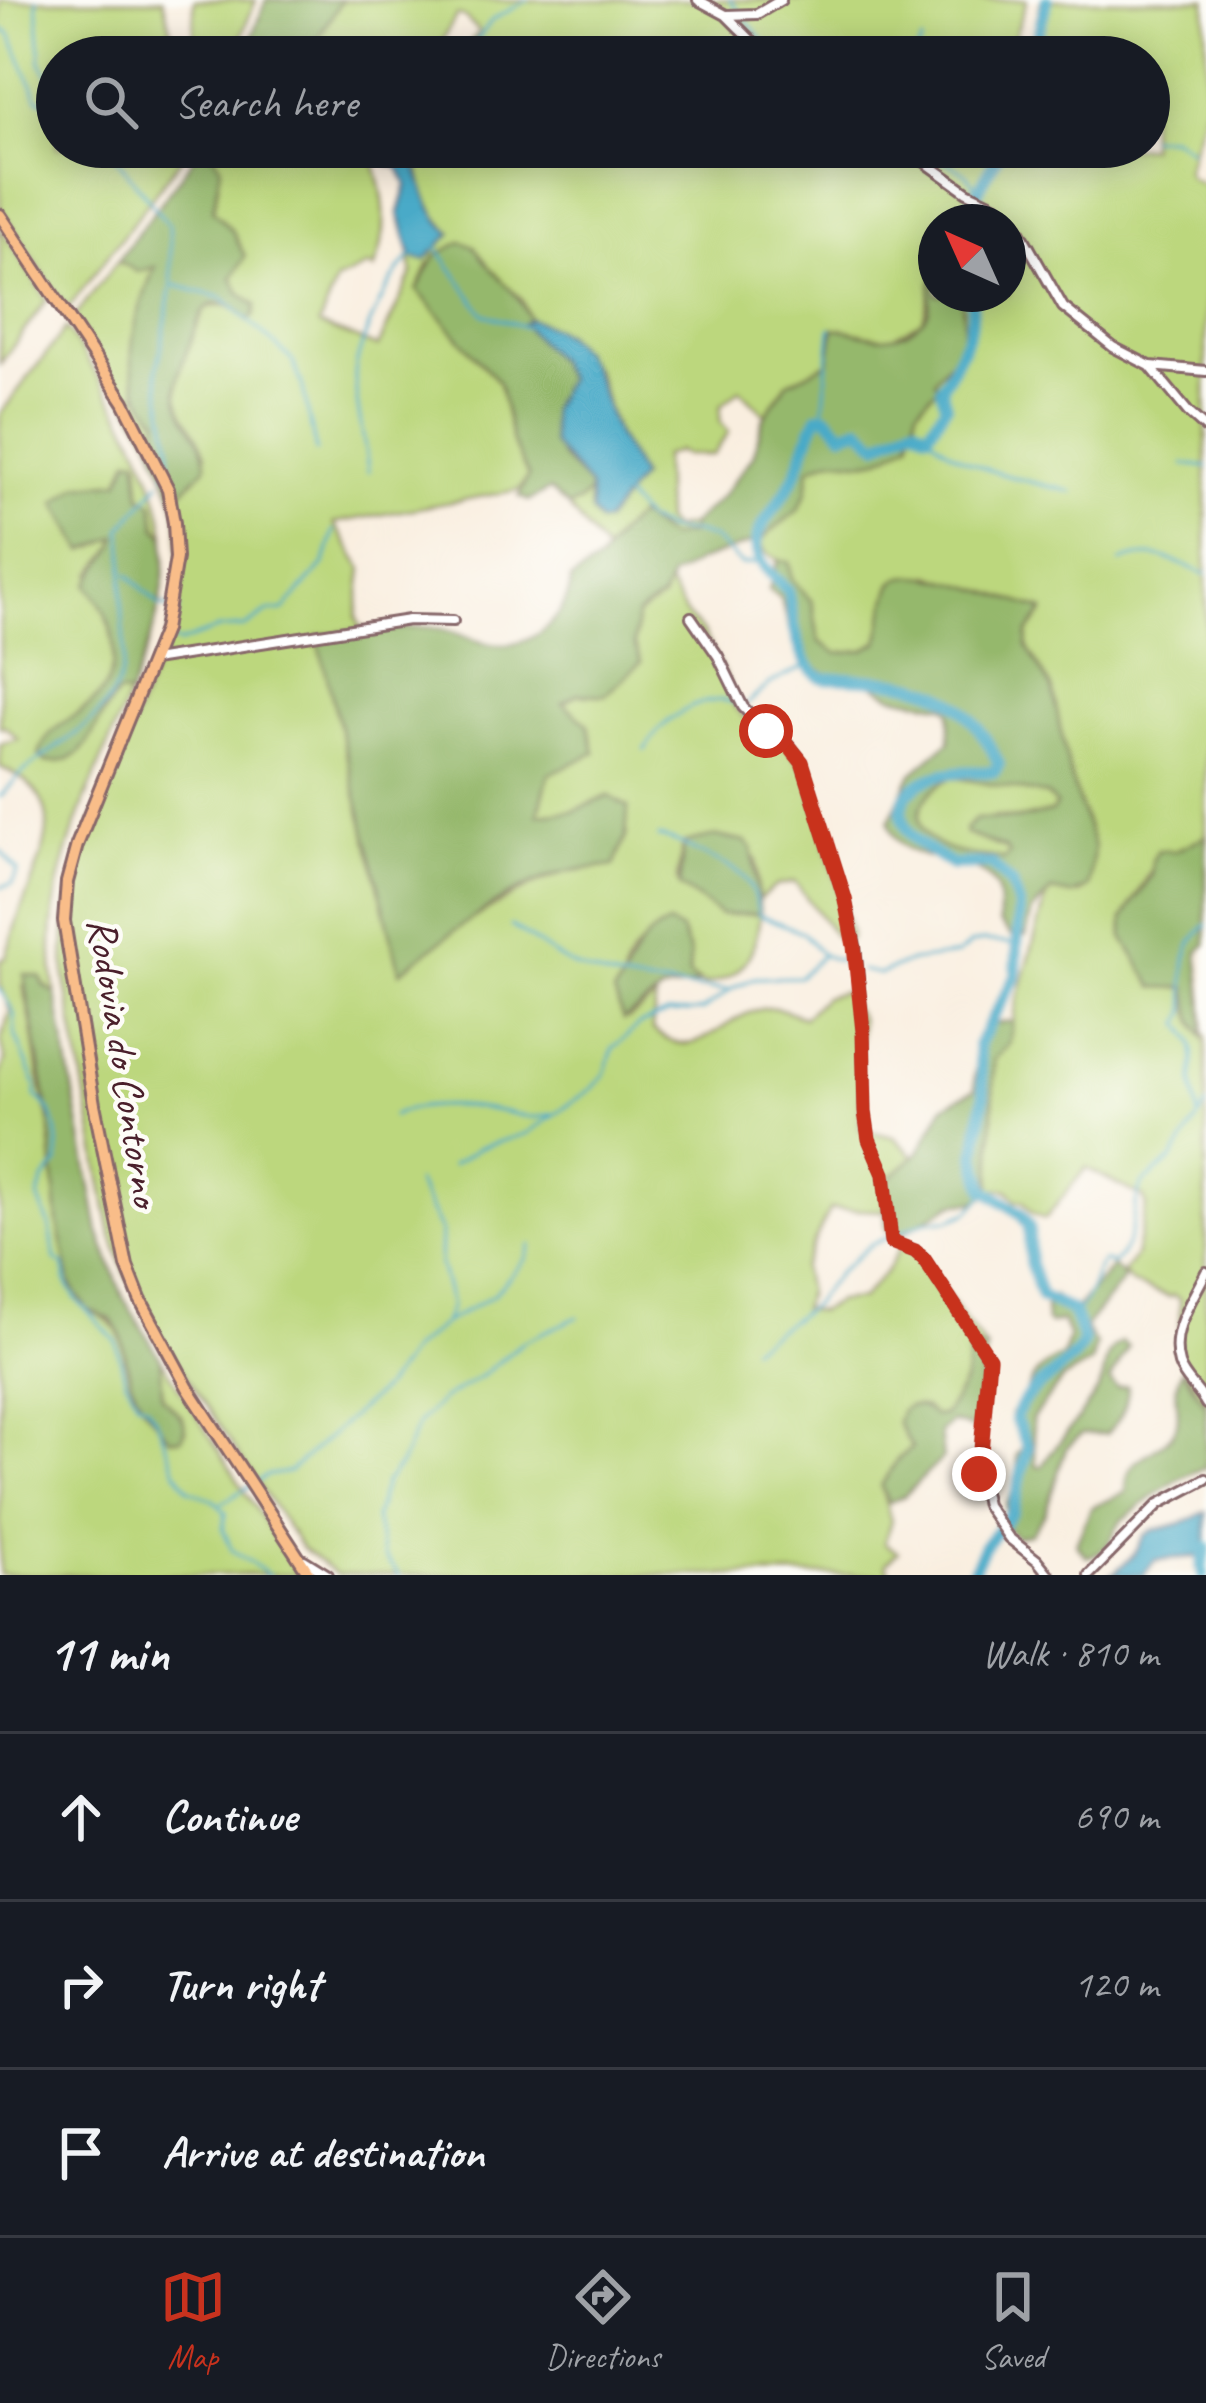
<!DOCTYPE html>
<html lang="en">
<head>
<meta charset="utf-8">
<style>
	body { margin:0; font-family:Caveat,sans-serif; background:#20242c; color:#f1f3f6 }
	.compass { position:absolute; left:918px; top:204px; width:108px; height:108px; border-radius:50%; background:#171b24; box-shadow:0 6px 30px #0003; rotate:315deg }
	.stop { position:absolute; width:36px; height:36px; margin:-27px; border:9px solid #c8321e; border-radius:50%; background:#fff }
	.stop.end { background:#c8321e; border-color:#fff; box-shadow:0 3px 12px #0008 }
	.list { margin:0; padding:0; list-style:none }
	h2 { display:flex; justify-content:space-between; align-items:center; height:156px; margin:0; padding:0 48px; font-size:51px }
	h2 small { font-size:39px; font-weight:400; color:#9ea1a6 }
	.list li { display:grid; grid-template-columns:78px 1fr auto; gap:36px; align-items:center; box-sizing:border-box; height:168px; padding:0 48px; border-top:3px solid #363941 }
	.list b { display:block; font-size:45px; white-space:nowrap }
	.list em { font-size:39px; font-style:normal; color:#9ea1a6 }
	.icon { flex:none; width:66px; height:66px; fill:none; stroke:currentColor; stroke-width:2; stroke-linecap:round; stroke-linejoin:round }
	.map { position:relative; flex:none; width:1206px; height:1575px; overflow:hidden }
	.search { position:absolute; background:#171b24; box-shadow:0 6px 30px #0003; left:36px; right:36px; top:36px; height:132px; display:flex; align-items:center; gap:30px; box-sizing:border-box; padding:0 42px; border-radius:66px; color:#9ea1a6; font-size:45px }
	.sheet { height:660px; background:#171b24 }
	nav { display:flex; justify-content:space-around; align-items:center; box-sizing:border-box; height:168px; border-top:3px solid #363941; background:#171b24; font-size:33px; color:#9ea1a6 }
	nav a { display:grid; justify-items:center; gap:6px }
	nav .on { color:#c8321e }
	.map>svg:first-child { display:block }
</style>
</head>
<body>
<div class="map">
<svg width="1206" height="1575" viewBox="0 0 1206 1575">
	<rect width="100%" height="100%" fill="#fdfcf7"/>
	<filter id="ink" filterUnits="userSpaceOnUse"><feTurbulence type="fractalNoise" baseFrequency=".00833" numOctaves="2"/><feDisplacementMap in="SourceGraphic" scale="24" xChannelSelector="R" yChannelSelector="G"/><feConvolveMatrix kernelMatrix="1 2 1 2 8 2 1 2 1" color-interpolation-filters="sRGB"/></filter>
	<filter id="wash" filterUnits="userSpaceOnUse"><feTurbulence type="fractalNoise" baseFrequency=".004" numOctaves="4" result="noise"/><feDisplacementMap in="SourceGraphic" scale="48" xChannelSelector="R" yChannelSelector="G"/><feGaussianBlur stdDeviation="2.7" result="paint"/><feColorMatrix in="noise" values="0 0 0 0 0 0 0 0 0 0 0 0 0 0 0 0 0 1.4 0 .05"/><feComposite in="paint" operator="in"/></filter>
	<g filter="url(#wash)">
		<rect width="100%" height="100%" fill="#f9eedf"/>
		<path fill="#bcd77d" stroke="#837b54" stroke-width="3" d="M 0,0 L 163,0 L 177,52 L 194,46 L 194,0 L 256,0 L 233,57 L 57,57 L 57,147 L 190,147 L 67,310 L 0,207 Z
			M 342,0 L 1027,0 L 1011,47 L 1011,57 L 457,57 L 479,32 L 464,17 L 457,15 L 432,57 L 299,57 L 319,36 Z
			M 1041,0 L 1206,0 L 1206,106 L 1186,170 L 1189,177 L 1206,186 L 1206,836 L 1153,867 L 1123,920 L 1123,937 L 1154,987 L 1187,988 L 1191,1014 L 1206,1036 L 1206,1405 L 1179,1357 L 1180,1300 L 1173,1295 L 1170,1297 L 1132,1284 L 1123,1273 L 1135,1256 L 1146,1206 L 1144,1198 L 1086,1168 L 1045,1219 L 1032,1213 L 1023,1201 L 1016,1201 L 1008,1190 L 997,1189 L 991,1193 L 994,1059 L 1009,1044 L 1017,1001 L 1047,895 L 1051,890 L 1079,894 L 1089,887 L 1094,847 L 1071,779 L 1047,684 L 1027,647 L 1028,633 L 1042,614 L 931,575 L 893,583 L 878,642 L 864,650 L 837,653 L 819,641 L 812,602 L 792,579 L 790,566 L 766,553 L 761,544 C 781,507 805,524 809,468 C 844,452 833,461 865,461 C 880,461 897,449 910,442 L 917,409 L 937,387 L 934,380 C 940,369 948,366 954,356 C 964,340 964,311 960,294 L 1008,294 L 1008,222 L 936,222 L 936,272 L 923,320 L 887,340 L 842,329 L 829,362 L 787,383 L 766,415 L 740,389 L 721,406 L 720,421 L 729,432 L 713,455 L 685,455 L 678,451 L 663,456 L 665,521 L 672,529 L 691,525 L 691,534 L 669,538 L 642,518 L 631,521 L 605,552 L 568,507 L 580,502 L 589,492 L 590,507 L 622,496 L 640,476 L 617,435 L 595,369 L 529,319 L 522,300 L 487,267 L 477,250 L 429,263 L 418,290 L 499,383 L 528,477 L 519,490 L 334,523 L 363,569 L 357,617 L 463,924 L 534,884 L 565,872 L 614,865 L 626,836 L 627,807 L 609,796 L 574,811 L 538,815 L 562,703 L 577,694 L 605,695 L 634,643 L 637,615 L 662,599 L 668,584 L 687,616 L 702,631 L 729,683 L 734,706 L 753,726 L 789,749 L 807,772 L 851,936 L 847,942 L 835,936 L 795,882 L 776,886 L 758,900 L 756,859 L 682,849 L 677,880 L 721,915 L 760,914 C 756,952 745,978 704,985 L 689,975 L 690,955 L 681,931 L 659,929 C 622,958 617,974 629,1019 L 656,998 L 652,1029 C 700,1070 719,1014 767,1008 C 780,1006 792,1014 804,1017 L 824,997 L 849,990 L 850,1002 L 860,1018 L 860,1129 L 894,1137 L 915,1157 L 884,1183 L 886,1211 L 830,1209 L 802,1267 L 807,1292 L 802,1309 L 818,1312 L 837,1301 L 861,1299 L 888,1269 L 901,1245 L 916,1253 L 986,1349 L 971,1358 L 964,1384 L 944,1415 L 933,1416 L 924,1407 L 897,1422 L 912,1448 L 897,1460 L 881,1486 L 891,1521 L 884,1543 L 898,1552 L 886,1564 L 890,1575 L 337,1575 L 301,1548 L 151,1323 L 124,1271 L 110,1230 L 65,979 C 59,889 87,836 120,756 C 135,718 149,680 166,643 C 178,595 185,548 174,499 L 198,476 L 206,455 C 200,439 188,427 181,412 C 168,380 191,337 206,308 C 223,301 235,306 248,320 L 254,316 L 256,305 L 240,293 L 232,278 L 245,257 L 233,232 L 213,210 C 218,184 225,170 209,147 L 369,147 C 384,189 392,227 374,270 L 369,266 L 336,281 L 319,325 L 378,347 L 412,274 L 410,252 L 414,258 L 425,259 L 452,232 C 436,222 421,191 420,172 L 402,163 L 433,147 L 1149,147 L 1149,57 L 1030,57 Z
			M 0,227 L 47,300 L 0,364 Z
			M 118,260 L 122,264 L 156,264 L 148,284 L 137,393 L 159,419 L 152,443 L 73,318 Z
			M 66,328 C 109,394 155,455 165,535 L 157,528 L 153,503 L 141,497 L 139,462 L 124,473 L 120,481 L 78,486 L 57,503 L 79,543 L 94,548 L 116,537 L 116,545 L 92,574 C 107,616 133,671 89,705 C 54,732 59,717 46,762 C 91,766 93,719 118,694 L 129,695 C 90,793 36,886 56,994 L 44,985 L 23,986 C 36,1029 35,1077 49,1117 L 58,1223 L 87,1309 C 138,1331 114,1348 134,1389 C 143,1407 157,1421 169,1438 L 185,1431 L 183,1418 L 162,1396 L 161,1359 L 298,1575 L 0,1575 L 0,1075 L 5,1060 L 1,1041 L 10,1010 L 0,984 L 0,959 L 5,959 C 11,941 16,922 23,904 C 45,848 73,798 0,767 L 0,744 L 18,739 L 5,726 L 0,727 L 0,414 Z
			M 952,776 L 1047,795 L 1056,805 L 1052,812 L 1021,819 L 996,817 L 967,834 L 1007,849 L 1009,855 L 1004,860 C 990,856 978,857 965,854 C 909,844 904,803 952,776 Z"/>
		<path fill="#95b86c" stroke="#706c4c" stroke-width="3" fill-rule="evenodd" d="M 266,0 L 342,0 L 319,36 L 299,57 L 244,57 Z
			M 202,147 L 209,147 L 221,167 L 213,210 L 233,232 L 245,257 L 232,278 L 240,293 L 256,305 L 254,316 L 247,320 C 240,311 229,302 215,304 C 202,306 198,323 194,333 C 188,351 177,370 177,388 C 177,419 207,436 206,467 L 174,499 L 152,443 L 159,419 C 113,379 135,315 155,267 L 137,272 L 118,260 Z
			M 461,242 L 474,246 C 490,273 518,289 529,319 L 523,324 L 556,360 L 566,380 L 557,397 L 561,457 L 589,486 L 589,492 L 580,502 L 568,507 L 549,490 L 529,501 L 519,496 L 528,476 L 512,442 L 499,383 L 417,290 L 435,256 Z
			M 936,272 L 936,294 L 960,294 C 965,313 967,339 954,356 C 947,365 940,368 935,380 L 938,387 L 917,409 L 910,442 C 897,449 881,461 865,461 C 833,461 844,452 810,468 L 807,492 L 798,510 L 762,539 L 700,561 L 671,577 L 662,598 L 637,615 L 634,643 L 641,662 L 605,695 L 577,694 L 563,703 L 588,724 L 595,753 L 549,774 L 538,814 L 574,811 L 609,796 L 628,807 L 626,836 L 614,866 C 599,868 582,868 567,872 C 509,884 447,937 400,972 L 317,636 L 365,628 L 370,633 C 392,630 416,625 437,628 C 459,631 478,645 502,645 C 537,645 570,612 571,580 L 599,561 L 620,532 L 638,516 L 669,538 L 691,534 L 691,525 L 723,495 L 753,456 L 763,419 L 787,383 L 829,362 L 834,328 C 865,332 889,348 917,324 C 922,321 928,315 929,309 C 931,294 928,285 936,272 Z
			M 137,458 L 141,496 L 153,503 L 157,528 L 165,535 C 169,594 151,641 129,695 L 118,694 C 91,720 94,766 46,762 L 39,755 C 47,726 70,722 91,704 C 127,673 116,618 88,586 C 94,568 114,555 117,537 L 84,551 L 56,503 L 78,486 L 120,481 L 129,459 Z
			M 778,560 L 789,562 L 792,579 L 812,602 L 819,641 L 837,653 L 864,650 L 878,642 C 884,626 886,587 897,580 C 919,564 1016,602 1044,610 L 1028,633 L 1027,647 L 1052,688 L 1071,779 L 1094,847 L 1089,887 L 1071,895 L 1051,891 L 1032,912 L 1026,936 L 1014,939 L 999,923 C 998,910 1002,898 994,885 C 973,850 902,874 889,822 L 912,773 L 950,741 L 950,711 L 945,706 L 893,696 L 865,680 L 827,674 L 801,660 L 780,598 L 769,590 ZM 952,777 L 1047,795 L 1056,805 L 1052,812 L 1021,819 L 976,819 L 965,829 L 967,834 L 1006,849 L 1009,854 L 1004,860 C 990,855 978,857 965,854 C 910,844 904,803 952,777 Z
			M 717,836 L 746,842 L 752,849 L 760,914 L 721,915 L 679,886 L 684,843 Z
			M 1206,836 L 1206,944 L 1198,954 C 1201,981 1206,1011 1203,1036 L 1193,1020 L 1187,988 L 1154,987 L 1123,937 L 1123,919 L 1152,875 L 1152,861 L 1158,850 L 1175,851 Z
			M 668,924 L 681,931 L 690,955 L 689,975 L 699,984 L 662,992 L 623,1020 L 614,993 C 635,966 630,942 668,924 Z
			M 24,974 L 41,977 L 44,985 L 56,994 L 99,1232 L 123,1297 L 161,1359 L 162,1396 C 172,1410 194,1420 180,1439 L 169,1438 L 143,1406 L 131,1382 L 121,1335 L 112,1320 L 87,1309 L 71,1285 L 58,1223 L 49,1117 Z
			M 1008,1021 L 1013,1023 L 1009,1044 L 994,1060 L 991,1193 L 974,1202 L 955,1203 L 898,1236 L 886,1229 L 884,1183 L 919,1152 L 944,1106 L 975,1089 C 971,1072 983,1058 978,1035 L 987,1026 Z
			M 1113,1266 L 1125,1278 L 1085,1327 L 1096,1345 L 1091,1363 L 1062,1380 L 1032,1419 L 1036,1466 L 1042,1466 C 1055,1445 1097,1399 1102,1381 C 1107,1364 1104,1351 1122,1342 L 1128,1347 L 1110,1381 L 1117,1388 L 1127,1386 C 1129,1406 1120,1420 1106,1434 L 1082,1434 L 1066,1448 L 1045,1513 L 1030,1534 L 1016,1537 L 1000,1522 L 1006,1517 L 1005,1506 L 1018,1480 L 1017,1455 L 1025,1444 L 1011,1414 C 1035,1389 1023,1374 1063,1356 L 1069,1336 L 1062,1321 L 1050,1324 L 1046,1321 L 1045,1307 L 1054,1296 L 1063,1309 L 1073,1312 Z
			M 976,1348 L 986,1349 L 976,1426 L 974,1429 L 952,1422 L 940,1432 L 943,1458 L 904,1496 L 888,1503 L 881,1486 L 897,1460 L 912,1448 L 897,1422 L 901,1410 C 915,1402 923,1406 934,1416 L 944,1415 L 964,1384 L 969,1353 Z
			M 1182,1370 L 1206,1405 L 1206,1468 C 1175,1476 1150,1500 1125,1518 C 1110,1529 1118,1547 1087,1557 L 1076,1544 L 1091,1508 L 1126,1492 C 1126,1451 1152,1460 1171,1435 C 1187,1416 1168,1394 1182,1370 Z"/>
		<path fill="#48aac8" stroke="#49647a" stroke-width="3" d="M 377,147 L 421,147 L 421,155 L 404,163 L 417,166 C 423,188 432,220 452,233 L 425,260 L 414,258 L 410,252 L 399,213 L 407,185 L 399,167 L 387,164 Z
			M 529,319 C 595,337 595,383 617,435 C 624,449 635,462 640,477 L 605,522 L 599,523 L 591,513 L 589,486 L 552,444 L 550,408 L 566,379 L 556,360 L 523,324 Z
			M 1206,1511 L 1206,1556 L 1155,1560 L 1144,1575 L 1111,1575 L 1134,1555 L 1145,1536 L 1153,1531 L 1189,1521 Z"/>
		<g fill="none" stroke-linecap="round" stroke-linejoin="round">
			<path stroke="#48aac8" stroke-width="3" d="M 37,0 L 41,63 L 57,87
				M 730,0 L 739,11
				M 745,19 L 767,45
				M 0,27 L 10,34 L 38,99 L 57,103
				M 465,57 L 492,20 L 528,0
				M 915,57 L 922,42
				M 1149,137 L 1171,137 L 1190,149
				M 112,147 L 114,155 L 169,226 L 172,284 L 157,372 L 171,447 L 170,466 L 165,474
				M 917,147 C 937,161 972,166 976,192
				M 435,245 L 484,314 L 525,327
				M 174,285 L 223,298 L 292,360 L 302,384 L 316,451
				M 823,414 L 831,328
				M 928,433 C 964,471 1025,480 1073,492
				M 1184,464 L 1206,467
				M 368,472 C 366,441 355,407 355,376 C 355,349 391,271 413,255
				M 620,492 L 645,520 L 671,531 L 698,533 L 714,539 L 742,565 L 761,562
				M 1121,562 C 1153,547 1176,563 1206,574
				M 128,574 L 160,606 L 179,608 L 171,640 L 179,643 L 218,629 L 245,627 L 268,612 L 284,610 L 325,563 L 334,530
				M 747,704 L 771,683 L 808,665
				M 645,750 C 661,719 702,692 737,703
				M 0,797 C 7,791 12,783 19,776 C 49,748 98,728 116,688 C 129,661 123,632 122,604 C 121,577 128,556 121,529 L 160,482
				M 659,837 C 677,840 688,848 704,855 C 740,872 751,873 759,915 L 802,932 L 822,955 L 852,965
				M 0,850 L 18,871 L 12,884 L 0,887
				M 511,926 C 533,939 552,957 576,967 C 621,987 680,987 728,990
				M 861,970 L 880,974 L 911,961 L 957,955 L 971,944 L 983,941 L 1016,944
				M 0,989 L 14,1013 L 15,1034 L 36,1086 L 36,1097 C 57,1110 59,1139 58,1163 L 44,1180 L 38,1198 L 50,1226 L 55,1260 L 63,1264 L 67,1284 L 76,1299 L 116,1341 L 125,1379 L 137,1400 L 147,1406 L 158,1423 L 176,1471 L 189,1489 L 215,1501 L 226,1513 L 223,1529 L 232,1550 L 269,1575
				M 393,1116 C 419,1100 476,1106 505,1112 C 523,1115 534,1121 552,1114
				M 1198,1119 C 1198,1105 1193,1092 1193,1078 C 1193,1050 1200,1048 1181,1023 C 1189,1010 1186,1008 1185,995 C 1184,966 1183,947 1206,925
				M 452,1165 L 479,1148 L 528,1133 L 593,1088 L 605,1074 L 613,1048 L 639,1025 L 668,1014 L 702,1011 L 734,987 L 755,978 L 799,977 L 822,955
				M 416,1182 L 441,1231 L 440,1264 L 451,1306 L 445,1321
				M 1075,1313 C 1095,1295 1090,1276 1103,1261 L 1112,1264 C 1136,1245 1131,1212 1141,1185 L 1172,1160 L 1206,1106
				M 751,1347 L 810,1307 L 838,1273 L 870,1245 L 926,1221 L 949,1220 L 969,1212 L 987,1192
				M 219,1505 L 268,1475 L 289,1472 L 386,1386 L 411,1350 L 445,1323 L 493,1295 L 526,1259 L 531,1245
				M 399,1575 L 383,1556 L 375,1517 L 385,1483 L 400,1465 L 418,1423 L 443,1399 L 480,1377 L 524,1341 L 578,1317"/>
			<path stroke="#48aac8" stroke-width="12" d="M 1032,57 L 1047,0
				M 961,222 L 1002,147
				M 969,294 C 982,323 954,363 941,388 L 946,405 L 928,433 L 914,425 L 878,444 L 860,427 L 843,433 L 827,416 L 818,416 C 807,435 804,458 794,478 C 767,530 728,540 788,590 C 793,614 795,652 813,671 C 824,683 833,677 847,678 C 927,682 963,688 999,764 L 994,772 C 982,772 969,771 957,772 C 926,775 887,794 908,830 C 916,845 938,856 952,865 L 991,864 L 1011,884 L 1019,905 L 1016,976 L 978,1045 L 984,1095 L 976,1155 L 985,1189 L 1021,1214 L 1029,1227 L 1030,1263 L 1041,1297 L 1072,1311 L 1084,1341 C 1070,1373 1025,1383 1015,1419 L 1028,1447 L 1012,1512 L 984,1547 L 971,1575
				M 1203,1575 L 1201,1567 L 1206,1548"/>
		</g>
	</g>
	<g filter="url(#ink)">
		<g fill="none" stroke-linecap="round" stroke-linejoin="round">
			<g stroke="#87676a" stroke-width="14">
				<path id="minor" d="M 698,0 L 726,15 L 768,57
					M 727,15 L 757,14 L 781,0
					M 904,147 L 967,192 L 997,206 L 1013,219 L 1063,307 L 1113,347 L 1150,366 L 1188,412 L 1206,428
					M 1151,366 L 1206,371
					M 691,617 L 718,656 L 743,707 L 766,731 L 789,745 L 802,762 L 845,899 L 855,946 L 863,1031 L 865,1112 L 869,1139 L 884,1174 L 891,1242 L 915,1251 L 924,1259 L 989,1358 L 979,1474 L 986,1505 L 1009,1538 L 1037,1560 L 1049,1575
					M 153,660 L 409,620 L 453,621
					M 1206,1272 C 1192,1301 1169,1330 1179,1364 C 1183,1378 1199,1390 1206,1404
					M 304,1560 L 328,1575
					M 1089,1575 L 1159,1504 L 1206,1479"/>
			</g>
			<g stroke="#87676a" stroke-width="16">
				<path id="major" d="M 0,215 L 124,402 L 168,489 L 174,523 L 176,558 L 164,630 L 77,845 L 67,882 L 64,921 L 94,1104 L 127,1266 L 140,1299 L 188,1388 L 310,1575"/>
			</g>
			<use href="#minor" stroke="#fff" stroke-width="8"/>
			<use href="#major" stroke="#f9bd89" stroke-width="10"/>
		</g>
	</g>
	<g fill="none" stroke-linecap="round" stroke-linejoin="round" filter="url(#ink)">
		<path stroke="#c8321e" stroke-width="15" d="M 766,731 L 789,746 L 802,762 L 845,899 L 854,946 L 863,1031 L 865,1112 L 869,1139 L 884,1174 L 891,1242 L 915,1251 L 924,1259 L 989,1358 L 979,1474"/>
	</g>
	<g text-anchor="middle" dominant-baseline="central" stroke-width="9" stroke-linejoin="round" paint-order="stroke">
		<g font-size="42" fill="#4a1f2b" stroke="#fdfcf7">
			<text transform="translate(124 1062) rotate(81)">Rodovia do Contorno</text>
		</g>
	</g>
</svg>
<svg class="compass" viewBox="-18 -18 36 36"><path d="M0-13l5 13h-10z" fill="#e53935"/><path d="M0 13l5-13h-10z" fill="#9ea1a6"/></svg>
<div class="stop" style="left:766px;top:731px"></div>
<div class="stop end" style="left:979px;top:1474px"></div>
<div class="search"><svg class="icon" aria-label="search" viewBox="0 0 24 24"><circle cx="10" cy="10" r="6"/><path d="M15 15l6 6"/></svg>Search here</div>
</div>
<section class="sheet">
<h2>11 min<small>Walk · 810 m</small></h2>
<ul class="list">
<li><svg class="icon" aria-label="ahead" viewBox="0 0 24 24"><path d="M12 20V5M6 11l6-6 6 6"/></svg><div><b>Continue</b></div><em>690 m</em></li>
<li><svg class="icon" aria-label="right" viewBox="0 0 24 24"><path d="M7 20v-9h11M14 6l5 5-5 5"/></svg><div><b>Turn right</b></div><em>120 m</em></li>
<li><svg class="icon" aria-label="arrive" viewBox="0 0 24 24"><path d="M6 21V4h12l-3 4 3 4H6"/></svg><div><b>Arrive at destination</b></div></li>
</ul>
</section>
<nav>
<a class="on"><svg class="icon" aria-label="map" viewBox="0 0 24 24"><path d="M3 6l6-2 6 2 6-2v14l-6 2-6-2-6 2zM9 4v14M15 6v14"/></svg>Map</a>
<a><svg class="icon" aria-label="directions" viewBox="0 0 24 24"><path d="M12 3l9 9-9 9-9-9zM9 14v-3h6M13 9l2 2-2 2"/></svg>Directions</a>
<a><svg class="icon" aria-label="saved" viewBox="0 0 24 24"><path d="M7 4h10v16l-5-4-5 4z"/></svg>Saved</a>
</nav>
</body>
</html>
